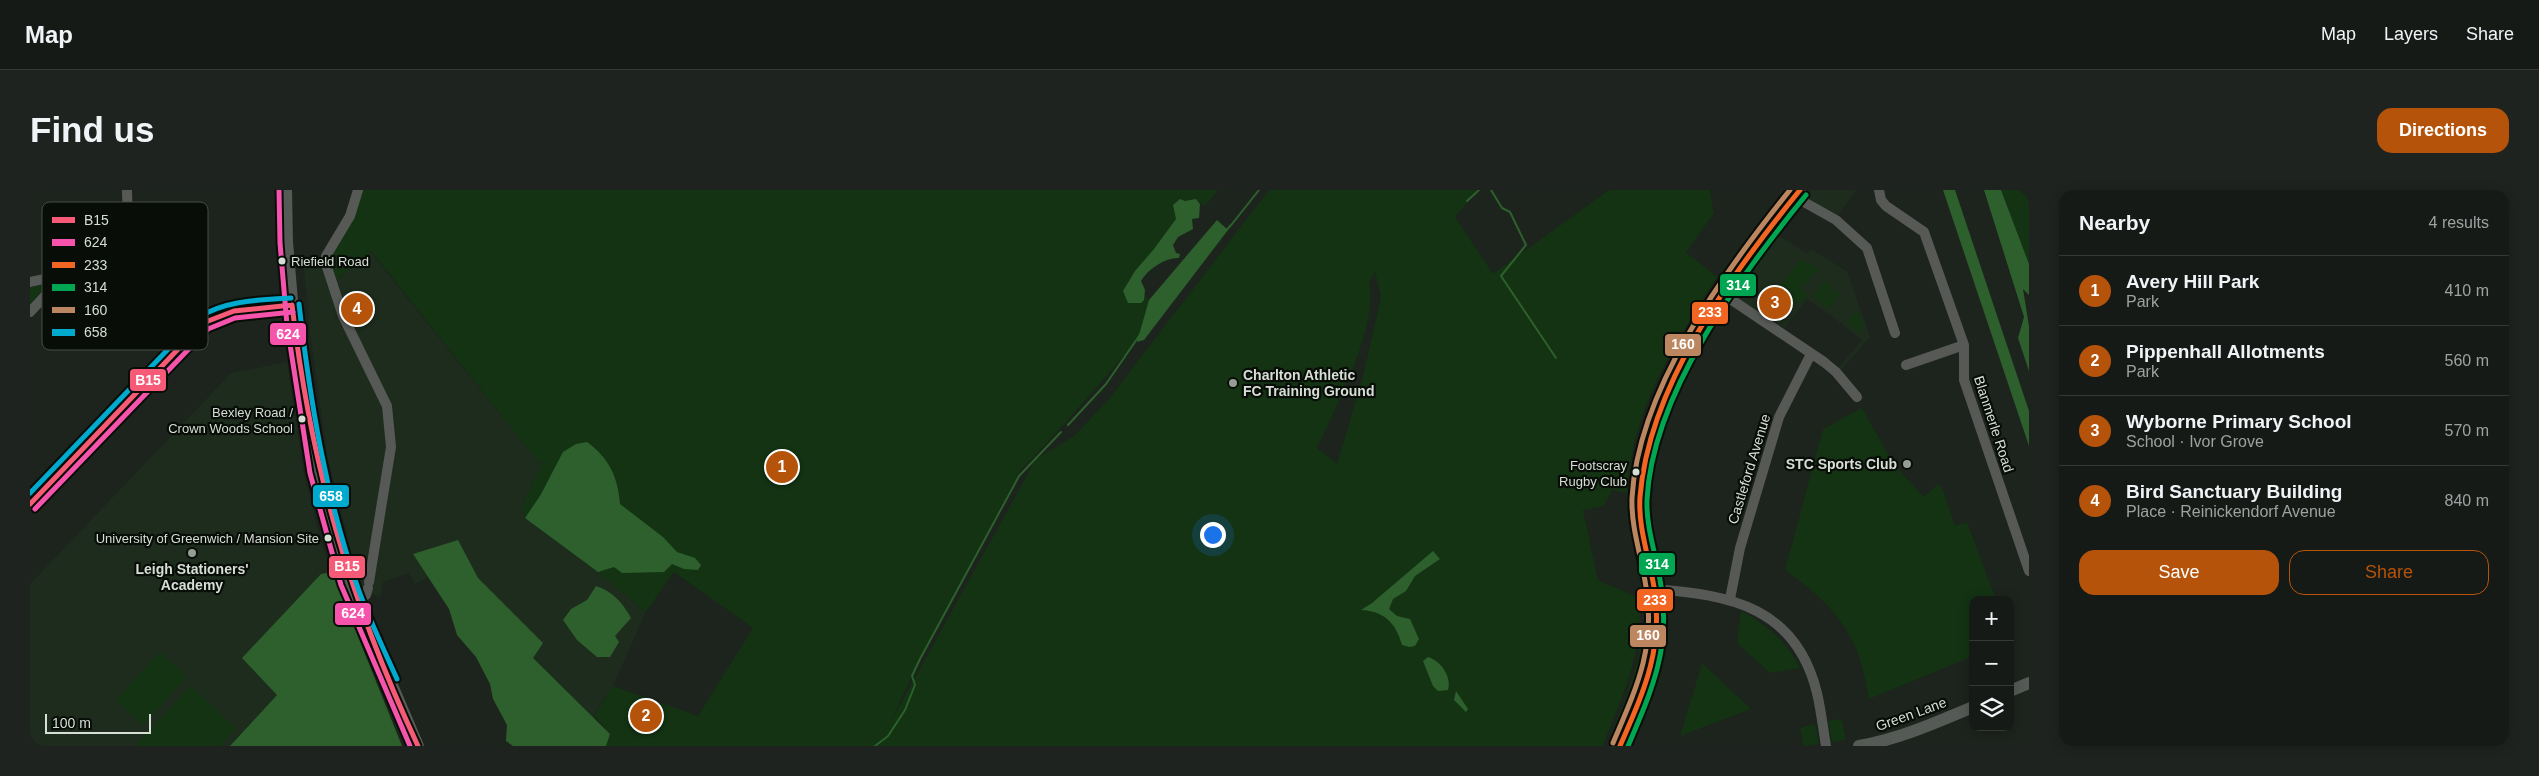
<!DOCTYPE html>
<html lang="en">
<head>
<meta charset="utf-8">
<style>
	body { margin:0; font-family:Helvetica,sans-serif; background:#1f231f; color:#f1f3f6 }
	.controls { position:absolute; right:15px; bottom:15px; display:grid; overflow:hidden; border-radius:10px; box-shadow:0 2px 12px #0003 }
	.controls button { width:45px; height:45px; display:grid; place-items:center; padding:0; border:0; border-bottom:1px solid #353835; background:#161a16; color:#f1f3f6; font:25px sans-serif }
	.scale { position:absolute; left:15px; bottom:12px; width:106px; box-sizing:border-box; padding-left:5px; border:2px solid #d7ded6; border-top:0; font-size:14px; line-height:18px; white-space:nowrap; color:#d7ded6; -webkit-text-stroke:4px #080d08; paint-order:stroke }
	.you { position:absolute; left:1182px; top:344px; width:18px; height:18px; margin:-12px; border:4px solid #fff; border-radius:50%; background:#1a73e8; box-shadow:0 0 0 8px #1a73e833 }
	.badge { display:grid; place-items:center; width:32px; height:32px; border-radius:50%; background:#b45309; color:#fff; font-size:16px; font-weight:700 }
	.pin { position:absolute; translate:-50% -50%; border:2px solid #fff; box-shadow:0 1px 5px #0006 }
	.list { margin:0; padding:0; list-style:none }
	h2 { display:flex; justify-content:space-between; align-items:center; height:65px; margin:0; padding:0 20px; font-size:21px }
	h2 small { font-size:16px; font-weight:400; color:#9ea1a1 }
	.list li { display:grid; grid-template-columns:32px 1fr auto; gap:15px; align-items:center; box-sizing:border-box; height:70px; padding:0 20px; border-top:1px solid #353835 }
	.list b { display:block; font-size:19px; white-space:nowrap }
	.list p { margin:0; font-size:16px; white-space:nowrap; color:#9ea1a1 }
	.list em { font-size:16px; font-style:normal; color:#9ea1a1 }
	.actions { display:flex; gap:10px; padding:15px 20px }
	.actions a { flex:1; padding:11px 0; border:1px solid #b45309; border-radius:15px; text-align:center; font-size:18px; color:#b45309 }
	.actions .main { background:#b45309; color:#fff }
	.icon { flex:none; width:28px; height:28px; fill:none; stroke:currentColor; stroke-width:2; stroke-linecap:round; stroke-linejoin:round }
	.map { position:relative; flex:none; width:1999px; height:556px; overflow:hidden; border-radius:15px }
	header { display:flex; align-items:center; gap:30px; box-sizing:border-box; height:70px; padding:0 25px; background:#161a16; border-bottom:1px solid #353835 }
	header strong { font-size:24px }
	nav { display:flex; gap:28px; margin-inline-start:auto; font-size:18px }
	.intro { display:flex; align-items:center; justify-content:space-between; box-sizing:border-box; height:120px; padding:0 30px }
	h1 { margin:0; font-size:35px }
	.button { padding:12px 22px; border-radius:15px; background:#b45309; color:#fff; font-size:18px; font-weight:700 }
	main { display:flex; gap:30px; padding:0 30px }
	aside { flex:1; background:#161a16; border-radius:15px; box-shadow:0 2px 12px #0003 }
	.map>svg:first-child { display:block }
</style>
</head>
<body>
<header>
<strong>Map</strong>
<nav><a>Map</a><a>Layers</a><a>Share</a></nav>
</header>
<div class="intro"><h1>Find us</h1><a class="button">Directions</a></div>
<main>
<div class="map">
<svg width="1999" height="556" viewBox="0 0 1999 556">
	<rect width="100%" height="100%" fill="#1d231d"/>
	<path fill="#1d2c1c" d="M 1770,0 L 1826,0 L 1806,28 L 1765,7 Z
		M 1742,42 L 1777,63 L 1781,59 L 1817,81 L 1840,147 L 1810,181 L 1808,178 L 1832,150 L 1795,121 L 1777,109 L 1755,138 L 1699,103 Z
		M 340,61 L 507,270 L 513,273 L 492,316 L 616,422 L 583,496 L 564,525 L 576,556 L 408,383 L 385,394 L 379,383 L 353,392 L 351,405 L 349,406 L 341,405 L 342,399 L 333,397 L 329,393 L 297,265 L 280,143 L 273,69 L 298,69 Z
		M 257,172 L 274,285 L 292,355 L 302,382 L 291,384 L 213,468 L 247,505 L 200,556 L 0,556 L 0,394 L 201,183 Z"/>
	<path fill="#133313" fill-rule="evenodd" d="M 331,0 L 1188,0 L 1175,16 L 1168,11 L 1101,96 L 1133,121 L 1036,232 L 990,281 L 891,466 L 861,531 L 1006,269 L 1044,246 L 1078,210 L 1239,0 L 1447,0 L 1425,27 L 1463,84 L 1579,0 L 1680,0 L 1684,23 L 1656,62 L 1687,87 C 1645,152 1600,223 1597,303 L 1582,300 L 1574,316 L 1553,320 L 1568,390 L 1609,408 C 1615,461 1591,508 1573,556 L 576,556 L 580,544 L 564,526 L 583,496 L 668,526 L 723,438 L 644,382 L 616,422 L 568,382 L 495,328 L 492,316 L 513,272 L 507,270 L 341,61 L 304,92 L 298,69 ZM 1345,81 L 1351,108 L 1332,190 L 1307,274 L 1287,258 C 1305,219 1349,135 1339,94 Z
		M 1971,0 L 1999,0 L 1999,74 Z
		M 1704,68 L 1709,71 L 1652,160 L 1646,159 Z
		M 1770,70 L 1790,79 L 1786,84 L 1783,82 L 1777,93 L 1774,91 L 1770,98 L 1778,105 L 1771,114 L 1766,111 L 1750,133 L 1731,121 Z
		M 1795,91 L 1802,97 L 1791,113 L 1784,107 Z
		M 13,95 L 16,97 L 16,101 L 0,120 L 0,97 Z
		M 1803,99 L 1810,103 L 1799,119 L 1792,114 Z
		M 1828,121 L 1833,136 L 1827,142 L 1818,133 L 1824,123 Z
		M 1643,165 L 1649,170 L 1621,230 L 1611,259 L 1604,305 L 1600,306 C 1603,253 1619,212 1643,165 Z
		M 1832,218 L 1865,276 L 1894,307 L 1908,294 L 1912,298 L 1925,336 L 1937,332 L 1966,410 L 1943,410 L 1943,466 L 1839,509 C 1836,495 1834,480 1829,467 C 1817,429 1786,402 1755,380 L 1793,239 Z
		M 1619,394 L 1620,414 L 1613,416 L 1611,395 Z
		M 1711,421 C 1737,435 1757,451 1770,478 L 1740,483 L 1707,453 Z
		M 1614,428 L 1622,428 C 1621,472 1602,512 1586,552 L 1584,551 L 1582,555 L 1578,553 C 1593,513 1613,472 1614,428 Z
		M 130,462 L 157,487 L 113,535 L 86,510 Z
		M 1672,473 L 1721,519 L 1650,546 Z
		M 161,496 L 206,539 L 190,556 L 105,556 Z
		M 1811,529 L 1816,549 L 1802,552 L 1798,531 Z
		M 1785,534 L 1789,554 L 1774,556 L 1770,538 Z"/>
	<path fill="#2d602d" d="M 1913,0 L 1925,0 L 1999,221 L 1999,256 Z
		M 1954,0 L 1971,0 L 1999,74 L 1999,105 L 1993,99 L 1999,136 L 1999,181 L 1988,148 L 1994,127 Z
		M 1150,9 L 1155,11 L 1166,9 L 1170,14 L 1169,28 L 1162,29 L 1163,39 L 1148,47 L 1143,55 L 1146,63 L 1150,64 L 1149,68 C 1136,67 1118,79 1111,91 L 1115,100 L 1114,110 L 1111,113 L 1098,113 L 1093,101 L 1105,81 L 1124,59 L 1146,29 L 1143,15 Z
		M 1187,30 L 1198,40 L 1114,150 L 1107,152 L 1119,110 Z
		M 557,252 C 579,268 588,287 590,314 L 633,347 L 647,362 L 665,368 L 671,375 L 668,380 L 654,379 L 642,374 L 634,382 L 592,383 L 584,377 L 568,382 L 495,328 L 510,306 L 533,262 L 546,254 Z
		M 428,350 L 448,388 L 513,453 L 503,468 L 580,544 L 576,556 L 483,556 L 476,551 L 477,535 L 463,509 L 460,494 L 446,467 L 427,445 L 419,419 L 383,364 Z
		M 1403,361 L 1410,369 L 1385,386 L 1376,401 L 1363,409 L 1359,419 L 1367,426 L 1380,429 L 1389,449 L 1385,456 L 1379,457 L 1372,455 C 1366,433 1354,421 1331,420 L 1342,413 Z
		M 302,382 L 372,556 L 200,556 L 247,505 L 212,468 L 291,384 Z
		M 566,396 C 582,401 593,413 601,428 L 585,446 L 589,452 L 580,467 L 567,467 L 547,450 L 533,430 L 541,419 L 557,410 Z
		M 1398,467 C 1411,471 1422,487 1418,500 L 1408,501 L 1403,496 L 1393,471 Z
		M 1426,501 L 1438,519 L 1436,522 L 1424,510 Z"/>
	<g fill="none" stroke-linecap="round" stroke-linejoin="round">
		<path stroke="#2c612c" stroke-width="2" d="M 1461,0 L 1472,18 L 1480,22 L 1496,55 L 1471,86 L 1526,168
			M 1437,11 L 1449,0
			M 1038,235 L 1076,194 L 1140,101 L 1202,34 L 1229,0
			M 845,556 L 858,546 L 875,520 L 885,495 L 882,486 L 890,469 L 989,286 L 1031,242"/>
		<path stroke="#575957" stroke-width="10" d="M 328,0 L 320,26 L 296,66 L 295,71 L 313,126 L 357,216 L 361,257 L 339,392
			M 1849,0 L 1851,10 L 1856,16 L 1894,42 L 1934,155 L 1934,190 L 1999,381
			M 1765,7 L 1806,30 L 1837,58 L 1865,143
			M 0,92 C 24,87 84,75 94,50 C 100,35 97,16 97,0
			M 1693,104 L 1794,172 L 1806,182 L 1827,207
			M 0,122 L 27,93 L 31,85
			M 1876,175 L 1934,155
			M 0,314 L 173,133 C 196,116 234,118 262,115
			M 1624,399 C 1701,405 1766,417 1787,503 C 1791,520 1793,538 1796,556
			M 1700,409 L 1710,358 L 1749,227 L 1781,164
			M 326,411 L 336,405 L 338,398"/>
		<path stroke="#565a56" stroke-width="12" d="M 256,0 L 257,52 L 264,134 L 287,281 L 318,392 L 388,556
			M 1980,501 L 1999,493
			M 1590,556 C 1615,496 1636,465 1624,397 C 1619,368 1608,336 1610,307 C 1615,206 1706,76 1770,0
			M 1829,556 C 1869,549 1905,533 1943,517"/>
		<g stroke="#080d08" stroke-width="9">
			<path id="bus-1" d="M 262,115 C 281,277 319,408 388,556
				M 0,314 L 173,133 L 204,121 L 262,115"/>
		</g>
		<g stroke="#080d08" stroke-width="9">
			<path id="bus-2" d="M 249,0 L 250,53 L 257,135 L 280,283 L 311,395 L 380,556
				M 5,319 L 178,139 L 205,128 L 263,122"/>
		</g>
		<g stroke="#080d08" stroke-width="9">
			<path id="bus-3" d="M 1590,556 C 1614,501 1634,458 1624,397 C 1619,367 1608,338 1610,307 C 1619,194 1701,85 1770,0"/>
		</g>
		<g stroke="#080d08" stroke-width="9">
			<path id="bus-4" d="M 1598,556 C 1622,500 1641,458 1631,396 C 1627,367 1616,339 1617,310 C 1622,203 1711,85 1776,5"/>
		</g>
		<g stroke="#080d08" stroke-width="9">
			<path id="bus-5" d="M 1583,553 C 1606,499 1626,458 1616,397 C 1612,368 1601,339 1602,308 C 1608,199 1694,82 1760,0"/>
		</g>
		<g stroke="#080d08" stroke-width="9">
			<path id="bus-6" d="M 269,114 C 280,211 296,309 329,401 C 340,431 354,460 367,489
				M 0,303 L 169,127 C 197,110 229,110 261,108"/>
		</g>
		<use href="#bus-1" stroke="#f75a77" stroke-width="5"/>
		<use href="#bus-2" stroke="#f653ac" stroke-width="5"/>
		<use href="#bus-3" stroke="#f26522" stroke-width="5"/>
		<use href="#bus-4" stroke="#00a651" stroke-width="5"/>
		<use href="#bus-5" stroke="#bb8660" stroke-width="5"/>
		<use href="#bus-6" stroke="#00a9ce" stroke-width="5"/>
	</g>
	<g fill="#d7ded6" stroke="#080d08" stroke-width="2">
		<circle cx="252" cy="71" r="4.5"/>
		<circle cx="272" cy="229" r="4.5"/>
		<circle cx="1606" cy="282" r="4.5"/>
		<circle cx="298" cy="348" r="4.5"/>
	</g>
	<g fill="#969d95" stroke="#080d08" stroke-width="2">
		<circle cx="1203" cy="193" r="5"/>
		<circle cx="1877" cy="274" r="5"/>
		<circle cx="162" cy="363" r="5"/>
	</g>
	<g text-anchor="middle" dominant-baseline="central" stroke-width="4.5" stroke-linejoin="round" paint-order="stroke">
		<g font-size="13" fill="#d7ded6" stroke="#080d08" text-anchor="end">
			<text x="261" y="71" text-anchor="start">Riefield Road</text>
			<text x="263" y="222">Bexley Road /<tspan x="263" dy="16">Crown Woods School</tspan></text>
			<text x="1597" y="275">Footscray<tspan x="1597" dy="16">Rugby Club</tspan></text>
			<text x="289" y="348">University of Greenwich / Mansion Site</text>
		</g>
		<g font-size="14" font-weight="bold" fill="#d7ded6" stroke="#080d08" text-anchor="start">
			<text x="1213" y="185">Charlton Athletic<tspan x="1213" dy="16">FC Training Ground</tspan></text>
			<text x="1867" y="274" text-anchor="end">STC Sports Club</text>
			<text x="162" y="379" text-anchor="middle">Leigh Stationers'<tspan x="162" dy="16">Academy</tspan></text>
		</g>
		<g font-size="14" fill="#d7ded6" stroke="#080d08">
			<text transform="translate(1964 234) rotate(72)">Blanmerle Road</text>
			<text transform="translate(1719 279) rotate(-73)">Castleford Avenue</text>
			<text transform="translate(1881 524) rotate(-20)">Green Lane</text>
		</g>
	</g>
	<rect x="12" y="12" width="166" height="148" rx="8" fill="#080d08" stroke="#464c46" stroke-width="1"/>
	<rect x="22" y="27" width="23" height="6" fill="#f75a77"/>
	<rect x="22" y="49" width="23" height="7" fill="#f653ac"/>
	<rect x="22" y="72" width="23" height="6" fill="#f26522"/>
	<rect x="22" y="94" width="23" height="7" fill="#00a651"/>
	<rect x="22" y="117" width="23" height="6" fill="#bb8660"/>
	<rect x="22" y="139" width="23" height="7" fill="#00a9ce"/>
	<g font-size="14" fill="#d7ded6">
		<text x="54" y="35">B15</text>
		<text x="54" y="57">624</text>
		<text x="54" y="80">233</text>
		<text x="54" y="102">314</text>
		<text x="54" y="125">160</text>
		<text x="54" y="147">658</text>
	</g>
	<g stroke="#080d08" stroke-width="2">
		<rect x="1689" y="83" width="38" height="24" rx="5" fill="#00a651"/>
		<rect x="1661" y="111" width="38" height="24" rx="5" fill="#f26522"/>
		<rect x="239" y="132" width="38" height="24" rx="5" fill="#f653ac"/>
		<rect x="1634" y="143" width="38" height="24" rx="5" fill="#bb8660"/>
		<rect x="99" y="178" width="38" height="24" rx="5" fill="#f75a77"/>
		<rect x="282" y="294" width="38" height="24" rx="5" fill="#00a9ce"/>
		<rect x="1608" y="362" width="38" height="24" rx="5" fill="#00a651"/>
		<rect x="298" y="365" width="38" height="24" rx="5" fill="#f75a77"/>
		<rect x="1606" y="398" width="38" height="24" rx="5" fill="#f26522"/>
		<rect x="304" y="412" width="38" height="24" rx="5" fill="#f653ac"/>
		<rect x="1599" y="434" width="38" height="24" rx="5" fill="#bb8660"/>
	</g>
	<g font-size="14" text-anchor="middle" font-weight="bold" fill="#fff">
		<text x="1708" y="100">314</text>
		<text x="1680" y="127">233</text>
		<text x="258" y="149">624</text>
		<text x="1653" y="159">160</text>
		<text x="118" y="195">B15</text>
		<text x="301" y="311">658</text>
		<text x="1627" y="379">314</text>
		<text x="317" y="381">B15</text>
		<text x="1625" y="415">233</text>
		<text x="323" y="428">624</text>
		<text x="1618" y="450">160</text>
	</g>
</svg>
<div class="controls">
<button>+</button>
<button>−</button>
<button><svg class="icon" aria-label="layers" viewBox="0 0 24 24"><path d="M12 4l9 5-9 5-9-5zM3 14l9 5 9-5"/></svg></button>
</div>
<div class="scale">100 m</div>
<div class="you"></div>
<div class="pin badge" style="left:752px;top:277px">1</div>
<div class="pin badge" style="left:616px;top:526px">2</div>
<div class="pin badge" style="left:1745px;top:113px">3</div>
<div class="pin badge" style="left:327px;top:119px">4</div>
</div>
<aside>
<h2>Nearby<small>4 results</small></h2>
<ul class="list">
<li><span class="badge">1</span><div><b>Avery Hill Park</b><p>Park</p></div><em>410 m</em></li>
<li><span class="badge">2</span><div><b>Pippenhall Allotments</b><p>Park</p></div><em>560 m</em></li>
<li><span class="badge">3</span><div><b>Wyborne Primary School</b><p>School · Ivor Grove</p></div><em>570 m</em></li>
<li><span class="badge">4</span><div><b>Bird Sanctuary Building</b><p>Place · Reinickendorf Avenue</p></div><em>840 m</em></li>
</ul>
<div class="actions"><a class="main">Save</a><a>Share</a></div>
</aside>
</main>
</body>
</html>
